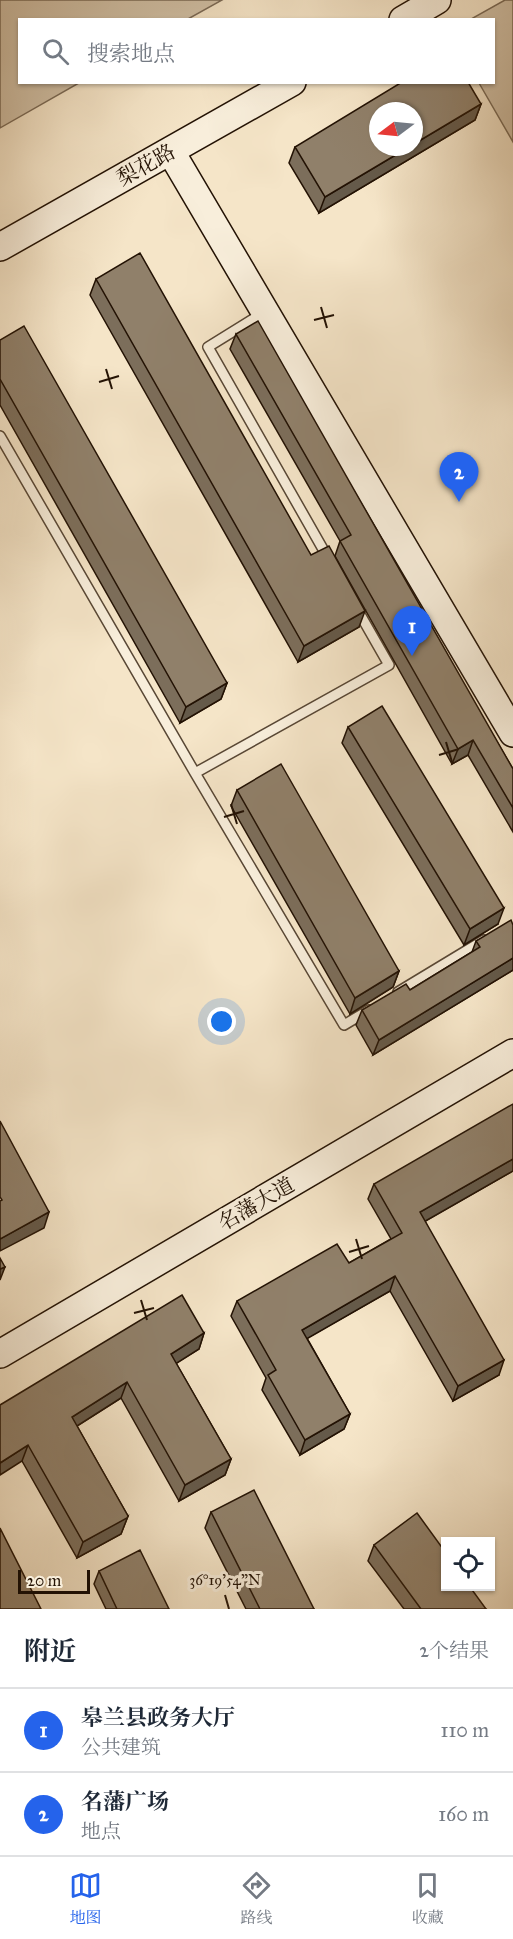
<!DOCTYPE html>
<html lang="zh">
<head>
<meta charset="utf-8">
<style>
	body { margin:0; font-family:"IM FELL Great Primer","Noto Serif SC",serif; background:#f6f6f7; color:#1f2937 }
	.controls { position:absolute; right:18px; bottom:18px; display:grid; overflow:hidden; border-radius:0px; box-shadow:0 2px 4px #0004 }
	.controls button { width:54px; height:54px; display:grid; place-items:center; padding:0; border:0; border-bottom:2px solid #e0e1e3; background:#fff; color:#1f2937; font:30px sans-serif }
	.compass { position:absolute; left:369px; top:102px; width:54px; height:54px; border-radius:50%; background:#fff; box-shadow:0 2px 4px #0004; rotate:254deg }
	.scale { position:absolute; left:18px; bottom:15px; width:72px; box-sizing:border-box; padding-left:6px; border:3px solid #231204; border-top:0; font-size:16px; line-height:21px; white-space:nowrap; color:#231204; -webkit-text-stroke:4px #f8eedb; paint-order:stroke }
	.you { position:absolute; left:222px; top:1022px; width:21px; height:21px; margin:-15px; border:4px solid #fff; border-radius:50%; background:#1a73e8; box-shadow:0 0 0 9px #1a73e833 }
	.badge { display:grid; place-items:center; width:39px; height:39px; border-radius:50%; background:#2563eb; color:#fff; font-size:20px; font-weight:700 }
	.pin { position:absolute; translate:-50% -50px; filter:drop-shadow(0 2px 3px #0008) }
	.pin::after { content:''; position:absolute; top:32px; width:21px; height:18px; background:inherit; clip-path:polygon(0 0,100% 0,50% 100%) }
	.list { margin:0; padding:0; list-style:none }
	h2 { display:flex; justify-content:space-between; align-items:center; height:78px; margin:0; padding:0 24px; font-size:26px }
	h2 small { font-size:20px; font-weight:400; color:#747a83 }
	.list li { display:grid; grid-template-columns:39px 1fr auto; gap:18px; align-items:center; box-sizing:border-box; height:84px; padding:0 24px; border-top:2px solid #e0e1e3 }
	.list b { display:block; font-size:22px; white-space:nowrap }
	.list p { margin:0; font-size:20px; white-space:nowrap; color:#747a83 }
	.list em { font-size:20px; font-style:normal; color:#747a83 }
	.icon { flex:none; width:33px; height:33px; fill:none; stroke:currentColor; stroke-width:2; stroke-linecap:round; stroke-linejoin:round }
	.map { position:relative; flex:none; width:513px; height:1609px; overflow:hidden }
	.search { position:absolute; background:#fff; box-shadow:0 2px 4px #0004; left:18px; right:18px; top:18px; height:66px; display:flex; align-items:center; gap:15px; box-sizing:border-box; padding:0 21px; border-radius:0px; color:#747a83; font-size:22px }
	.sheet { height:246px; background:#fff }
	nav { display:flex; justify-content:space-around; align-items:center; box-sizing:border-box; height:84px; border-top:2px solid #e0e1e3; background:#fff; font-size:16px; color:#747a83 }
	nav a { display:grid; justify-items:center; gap:3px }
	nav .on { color:#2563eb }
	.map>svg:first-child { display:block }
</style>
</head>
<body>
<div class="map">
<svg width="513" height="1609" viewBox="0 0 513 1609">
	<rect width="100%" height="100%" fill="#f5e5c8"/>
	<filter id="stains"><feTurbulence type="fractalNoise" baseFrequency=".00333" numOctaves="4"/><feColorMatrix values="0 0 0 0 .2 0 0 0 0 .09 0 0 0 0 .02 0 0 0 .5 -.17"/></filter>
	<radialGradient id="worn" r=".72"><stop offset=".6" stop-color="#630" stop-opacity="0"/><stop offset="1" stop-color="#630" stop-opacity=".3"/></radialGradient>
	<path fill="#d1c1a7" stroke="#7a6a56" stroke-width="1.5" d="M 0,0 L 222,0 L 188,19 L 20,20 L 20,82 L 79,83 L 0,128 Z
		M 505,0 L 513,0 L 513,142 L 479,83 L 494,82 L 494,20 L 471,19 Z"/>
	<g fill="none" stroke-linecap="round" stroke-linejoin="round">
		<g stroke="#584735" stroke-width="12">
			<path id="lane" d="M 263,313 L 208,347 L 328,558
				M 0,436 L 195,773 L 344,1025 L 369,1010
				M 195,773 L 389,665 L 357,609
				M 398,992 L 484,940"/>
		</g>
		<g stroke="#231204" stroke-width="30">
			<path id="secondary" d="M 403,20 L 437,0
				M 171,152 L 513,733
				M 0,247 L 292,82
				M 0,1354 L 513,1053"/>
		</g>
		<use href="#lane" stroke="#f8eedb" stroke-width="9"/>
		<use href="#secondary" stroke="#f8eedb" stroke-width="27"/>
	</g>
	<path fill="#7c6e5b" stroke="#231204" stroke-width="1.5" d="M 481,104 L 475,120 L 319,213 L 289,163 L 295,147 Z
		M 96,279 L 311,555 L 359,627 L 298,662 L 90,295 Z
		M 236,334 L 490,730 L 513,769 L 513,832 L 468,755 L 452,764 L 335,556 L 340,541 L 230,349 Z
		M 0,340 L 227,683 L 221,699 L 180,723 L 0,405 Z
		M 348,727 L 498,924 L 464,945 L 342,743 Z
		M 237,790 L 399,971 L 393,987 L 350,1014 L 231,806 Z
		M 513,925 L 513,970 L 373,1055 L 356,1025 L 362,1010 L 410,990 L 472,952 L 476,941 Z
		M 513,1171 L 425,1221 L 499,1375 L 453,1401 L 390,1291 L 307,1338 L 350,1414 L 344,1429 L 300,1455 L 262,1390 L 266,1378 L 231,1316 L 237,1301 L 349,1263 L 391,1239 L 368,1199 L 374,1184 Z
		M 204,1333 L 199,1349 L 176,1363 L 231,1459 L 225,1475 L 179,1501 L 121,1398 L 77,1426 L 128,1516 L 121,1534 L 77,1558 L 22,1461 L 0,1405 Z
		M 211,1512 L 314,1609 L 246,1609 L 205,1528 Z
		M 374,1545 L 486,1609 L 404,1609 L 368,1561 Z
		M 99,1571 L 169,1609 L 106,1609 L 94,1584 Z"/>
	<path fill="#655a4a" stroke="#231204" stroke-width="1.5" d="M 481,104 L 475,120 L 319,213 L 325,197 L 409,147 L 414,147 L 414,144 Z
		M 365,611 L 359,627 L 298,662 L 304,646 Z
		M 227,683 L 221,699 L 180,723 L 186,707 Z
		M 473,740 L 468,755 L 452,764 L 458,749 Z
		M 504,908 L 498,924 L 464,945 L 470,929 Z
		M 513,958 L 513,970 L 373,1055 L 379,1040 Z
		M 399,971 L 393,987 L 350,1014 L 355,998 Z
		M 513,1159 L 513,1171 L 415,1227 L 420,1212 Z
		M 49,1212 L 44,1228 L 0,1251 L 0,1239 Z
		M 5,1267 L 0,1280 L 0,1269 Z
		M 395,1276 L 390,1291 L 296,1345 L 302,1330 Z
		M 204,1333 L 199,1349 L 166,1370 L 171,1354 Z
		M 504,1360 L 499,1375 L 453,1401 L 458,1386 Z
		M 127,1382 L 121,1398 L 66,1433 L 72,1417 Z
		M 350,1414 L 344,1429 L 300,1455 L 305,1440 Z
		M 28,1445 L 22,1461 L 0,1475 L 0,1463 Z
		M 231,1459 L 225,1475 L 179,1501 L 185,1485 Z
		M 128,1516 L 121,1534 L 77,1558 L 83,1542 Z"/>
	<path fill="#90806a" stroke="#231204" stroke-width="1.5" d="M 402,82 L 468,82 L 481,104 L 414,144 L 414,111 L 378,111 L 378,147 L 409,147 L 325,197 L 295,147 Z
		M 140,253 L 311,555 L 329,546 L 365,611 L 304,646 L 96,279 Z
		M 258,321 L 513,769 L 513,808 L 473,740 L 458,749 L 340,541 L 351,535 L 236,334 Z
		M 24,326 L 227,683 L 186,707 L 0,379 L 0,340 Z
		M 382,706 L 504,908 L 470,929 L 348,727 Z
		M 281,764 L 399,971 L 355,998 L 237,790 Z
		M 511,920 L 513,925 L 513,958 L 379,1040 L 362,1010 L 406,984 L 410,990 L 480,947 L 476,941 Z
		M 513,1104 L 513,1159 L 420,1212 L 504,1360 L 458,1386 L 395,1276 L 302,1330 L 350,1414 L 305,1440 L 268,1375 L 276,1370 L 237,1301 L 337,1244 L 349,1263 L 402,1233 L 374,1184 Z
		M 0,1121 L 49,1212 L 0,1239 L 0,1201 L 2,1200 L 0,1197 Z
		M 0,1258 L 5,1267 L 0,1269 Z
		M 182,1295 L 204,1333 L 171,1354 L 231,1459 L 185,1485 L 127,1382 L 72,1417 L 128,1516 L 127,1518 L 83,1542 L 28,1445 L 0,1463 L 0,1405 Z
		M 254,1490 L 314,1609 L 260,1609 L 211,1512 Z
		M 417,1513 L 446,1553 L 446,1587 L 470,1587 L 486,1609 L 421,1609 L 374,1545 Z
		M 0,1528 L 41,1609 L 0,1609 Z
		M 140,1550 L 169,1609 L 117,1609 L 99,1571 Z"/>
	<path fill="none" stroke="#231204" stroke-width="2" d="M 321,307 L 327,328M 314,320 L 334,315M 106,369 L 112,389M 99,382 L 119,376M 446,742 L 452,762M 439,755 L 459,749M 231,804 L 237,824M 224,817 L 244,811M 356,1239 L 362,1259M 349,1252 L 369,1246M 141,1300 L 147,1320M 134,1313 L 154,1308M 225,1595 L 229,1609"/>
	<g text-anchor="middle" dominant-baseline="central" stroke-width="6" stroke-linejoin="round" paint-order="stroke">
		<g font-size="21" fill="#231204" stroke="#f8eedb">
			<text transform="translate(146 165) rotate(-29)">梨花路</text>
			<text transform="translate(256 1204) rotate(-30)">名藩大道</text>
		</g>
	</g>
	<g font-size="15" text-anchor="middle" fill="#231204" stroke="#f8eedb" stroke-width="6" stroke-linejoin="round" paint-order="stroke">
		<text x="225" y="1585">36°19'54"N</text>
	</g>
	<rect width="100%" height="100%" filter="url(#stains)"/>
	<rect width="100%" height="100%" fill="url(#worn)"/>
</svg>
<div class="controls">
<button><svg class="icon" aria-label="locate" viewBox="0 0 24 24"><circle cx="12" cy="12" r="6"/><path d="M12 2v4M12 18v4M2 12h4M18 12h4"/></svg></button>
</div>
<svg class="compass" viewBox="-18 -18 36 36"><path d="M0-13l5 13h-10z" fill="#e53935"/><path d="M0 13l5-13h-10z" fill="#747a83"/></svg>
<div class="scale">20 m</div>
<div class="you"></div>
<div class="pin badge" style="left:412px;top:656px">1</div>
<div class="pin badge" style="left:459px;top:502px">2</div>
<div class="search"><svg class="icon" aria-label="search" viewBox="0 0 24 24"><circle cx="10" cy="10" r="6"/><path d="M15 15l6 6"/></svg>搜索地点</div>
</div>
<section class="sheet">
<h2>附近<small>2个结果</small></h2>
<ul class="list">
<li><span class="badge">1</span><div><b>皋兰县政务大厅</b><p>公共建筑</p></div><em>110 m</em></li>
<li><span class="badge">2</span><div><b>名藩广场</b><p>地点</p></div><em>160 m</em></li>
</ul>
</section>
<nav>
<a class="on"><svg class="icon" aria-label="map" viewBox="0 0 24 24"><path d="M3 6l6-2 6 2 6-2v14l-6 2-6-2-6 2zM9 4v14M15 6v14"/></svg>地图</a>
<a><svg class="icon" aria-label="directions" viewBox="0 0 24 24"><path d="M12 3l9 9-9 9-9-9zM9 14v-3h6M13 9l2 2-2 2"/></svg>路线</a>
<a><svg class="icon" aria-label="saved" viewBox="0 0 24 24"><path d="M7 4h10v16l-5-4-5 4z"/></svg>收藏</a>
</nav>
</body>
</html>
